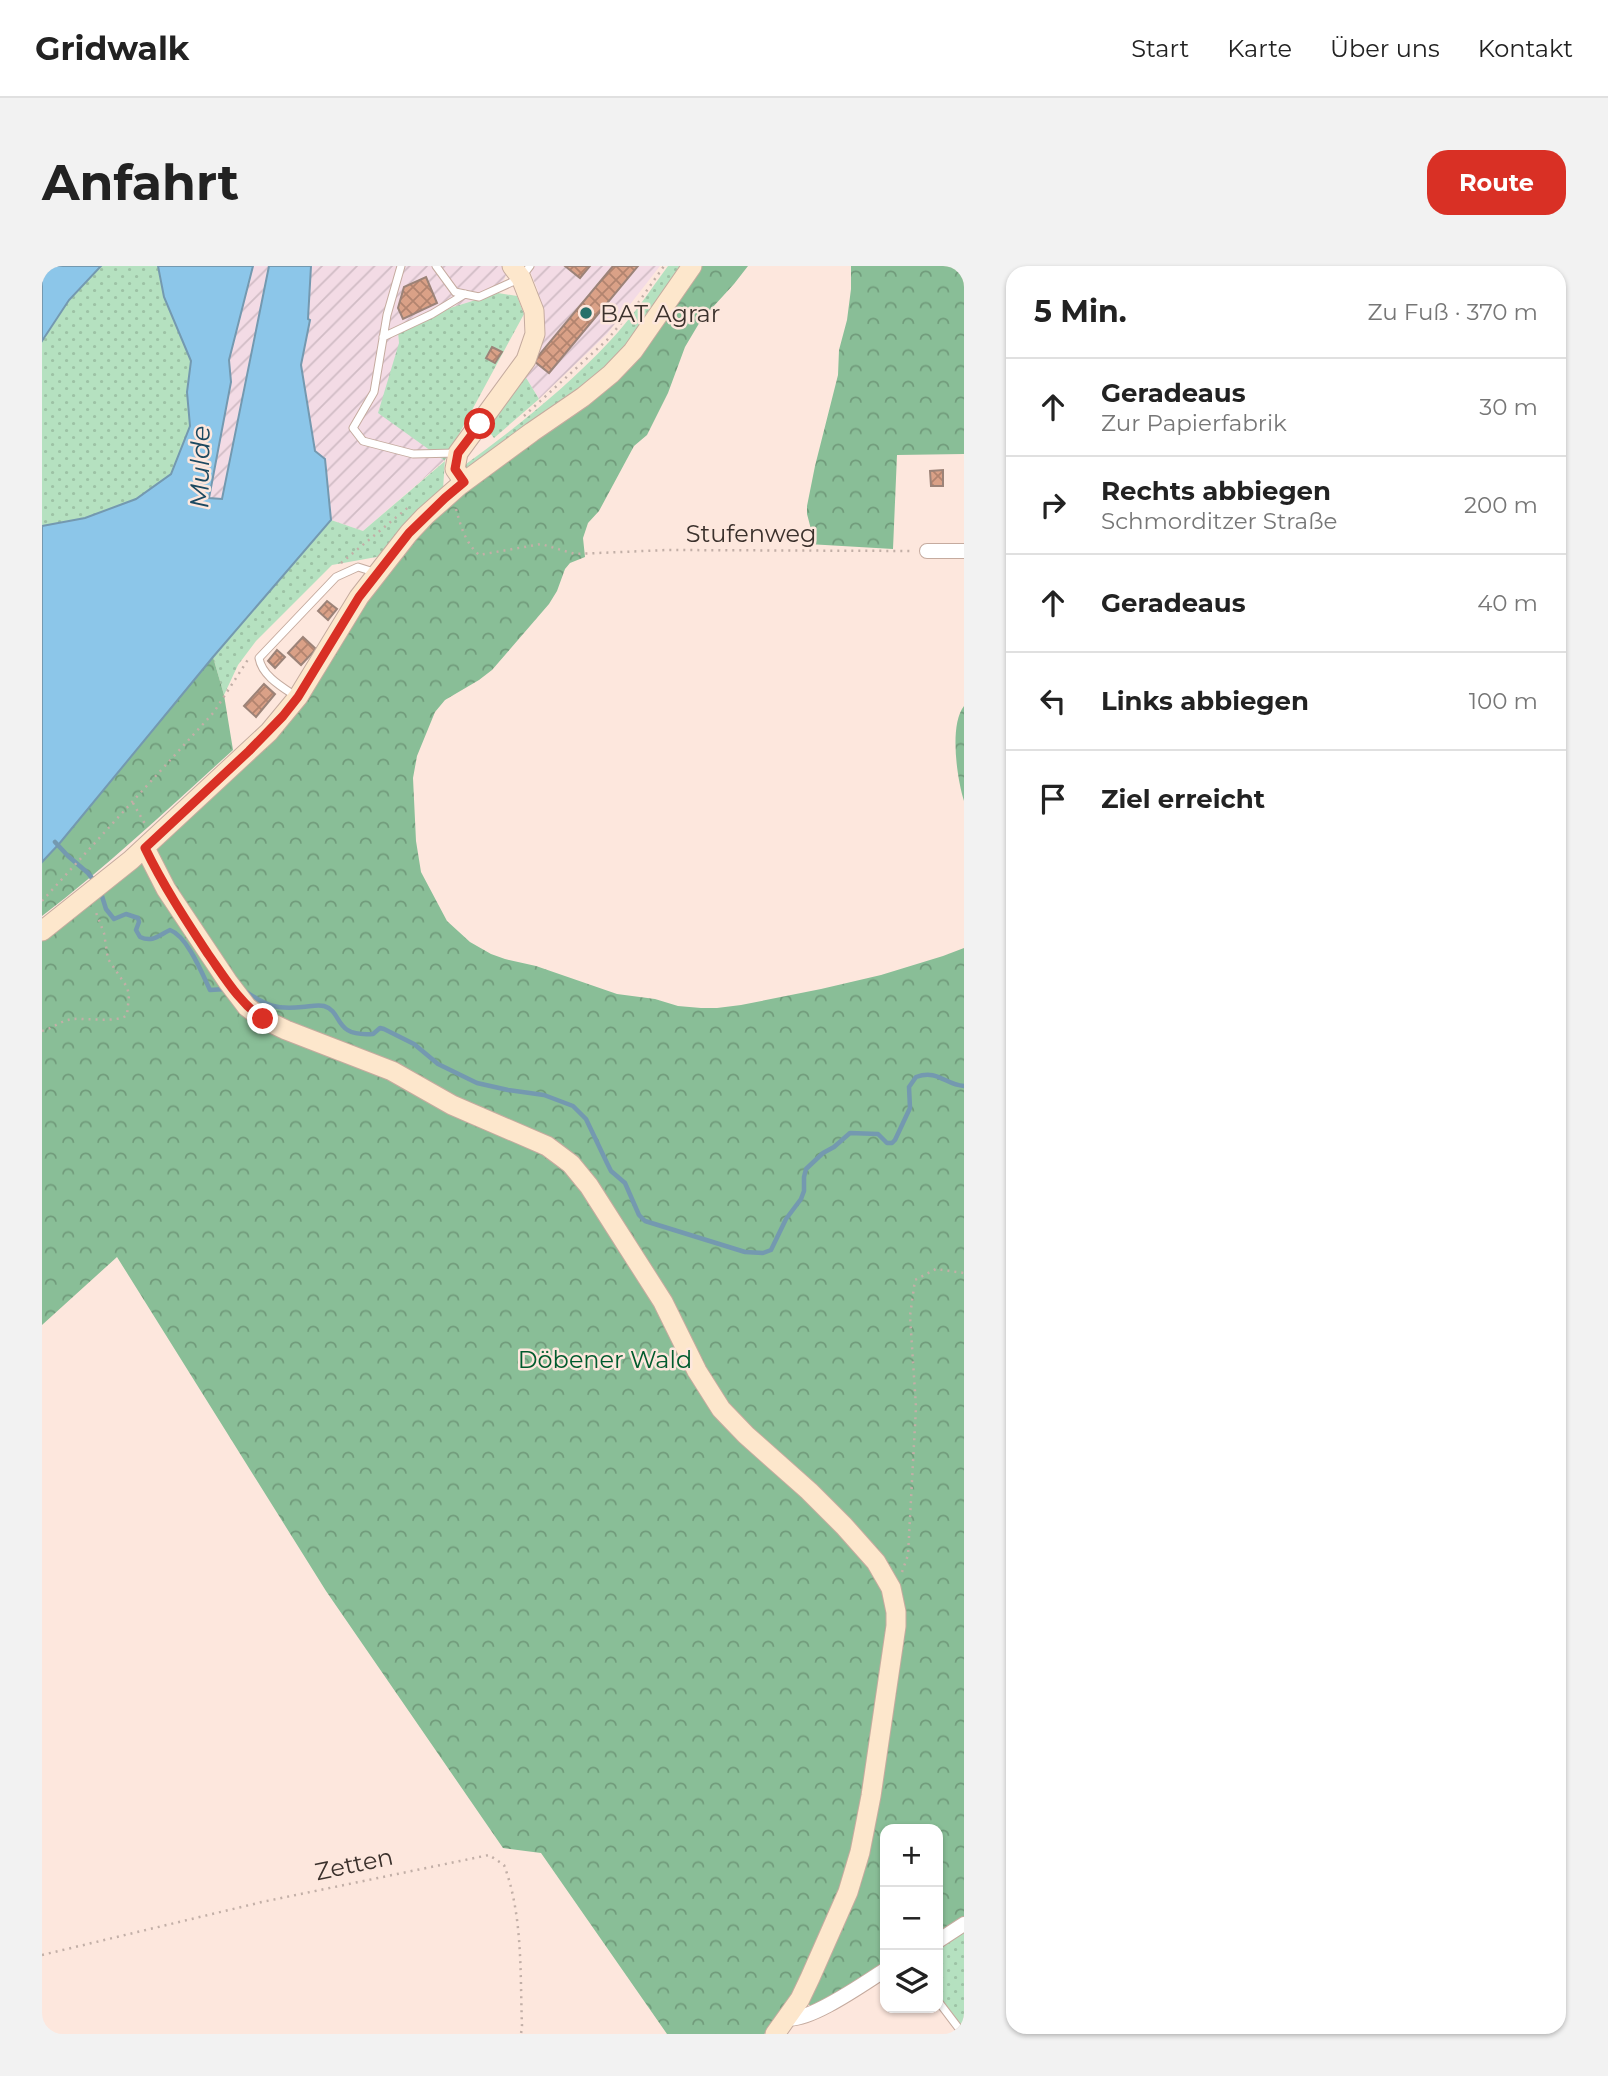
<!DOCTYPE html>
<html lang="de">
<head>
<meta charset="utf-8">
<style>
	body { margin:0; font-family:Montserrat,sans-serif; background:#f2f2f2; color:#222 }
	.controls { position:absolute; right:21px; bottom:21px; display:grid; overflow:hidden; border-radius:14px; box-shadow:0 2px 5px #0004 }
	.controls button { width:63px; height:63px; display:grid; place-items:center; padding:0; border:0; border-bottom:2px solid #e0e0e0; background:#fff; color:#222; font:35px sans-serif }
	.stop { position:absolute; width:21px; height:21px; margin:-16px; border:5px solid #d93025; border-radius:50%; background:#fff }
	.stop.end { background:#d93025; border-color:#fff; box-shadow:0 2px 7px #0008 }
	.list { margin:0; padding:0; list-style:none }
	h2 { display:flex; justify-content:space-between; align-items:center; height:91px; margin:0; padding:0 28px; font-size:30px }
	h2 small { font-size:23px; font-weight:400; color:#767676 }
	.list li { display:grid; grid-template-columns:46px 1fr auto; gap:21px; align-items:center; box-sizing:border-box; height:98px; padding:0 28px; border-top:2px solid #e0e0e0 }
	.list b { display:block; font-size:26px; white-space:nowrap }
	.list p { margin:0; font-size:23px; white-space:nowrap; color:#767676 }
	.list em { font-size:23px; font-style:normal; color:#767676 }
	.icon { flex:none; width:38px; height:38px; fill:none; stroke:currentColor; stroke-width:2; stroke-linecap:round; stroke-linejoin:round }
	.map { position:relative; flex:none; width:922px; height:1768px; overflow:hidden; border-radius:21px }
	header { display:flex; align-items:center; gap:42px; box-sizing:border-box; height:98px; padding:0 35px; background:#fff; border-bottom:2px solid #e0e0e0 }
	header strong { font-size:33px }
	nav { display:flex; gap:38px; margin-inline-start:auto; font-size:24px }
	.intro { display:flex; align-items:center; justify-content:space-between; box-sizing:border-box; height:168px; padding:0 42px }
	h1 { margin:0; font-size:49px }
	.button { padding:18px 32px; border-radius:21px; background:#d93025; color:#fff; font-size:24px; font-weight:700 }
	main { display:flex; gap:42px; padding:0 42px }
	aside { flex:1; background:#fff; border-radius:21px; box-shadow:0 2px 5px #0004 }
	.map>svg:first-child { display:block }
</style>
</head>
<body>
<header>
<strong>Gridwalk</strong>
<nav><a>Start</a><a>Karte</a><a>Über uns</a><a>Kontakt</a></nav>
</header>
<div class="intro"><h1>Anfahrt</h1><a class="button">Route</a></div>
<main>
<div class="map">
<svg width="922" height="1768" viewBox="0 0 922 1768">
	<defs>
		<pattern id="industrial-furrows" width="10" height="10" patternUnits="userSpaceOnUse" patternTransform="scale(1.75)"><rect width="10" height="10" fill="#f3dbe5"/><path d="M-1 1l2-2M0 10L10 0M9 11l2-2" fill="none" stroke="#d1bcc5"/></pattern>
		<pattern id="grass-dots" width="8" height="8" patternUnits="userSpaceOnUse" patternTransform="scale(1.75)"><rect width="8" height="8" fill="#b5e1c0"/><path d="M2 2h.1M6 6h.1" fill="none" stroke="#9dc2a5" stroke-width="1.8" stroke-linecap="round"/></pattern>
		<pattern id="forest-crowns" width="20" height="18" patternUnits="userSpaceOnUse" patternTransform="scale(1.75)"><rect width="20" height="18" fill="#89be97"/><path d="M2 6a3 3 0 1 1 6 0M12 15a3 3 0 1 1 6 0" fill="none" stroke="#719b7b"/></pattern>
		<pattern id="building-cross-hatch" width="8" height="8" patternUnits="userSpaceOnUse" patternTransform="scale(1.75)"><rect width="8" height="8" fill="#daa187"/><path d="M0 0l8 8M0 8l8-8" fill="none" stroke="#b2846f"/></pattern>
	</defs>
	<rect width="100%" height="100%" fill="#fde7dd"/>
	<path fill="url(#industrial-furrows)" d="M 211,0 L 227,0 L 180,233 L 167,232 L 189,116 L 187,94 Z
		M 269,0 L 468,0 L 456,27 L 408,42 L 356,66 L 357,77 L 403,194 L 321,265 L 289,254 L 283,193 L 273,185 L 259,99 L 268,55 L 266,54 Z
		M 486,0 L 618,0 L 565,68 L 497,133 L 483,110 L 500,72 L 496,25 Z"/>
	<path fill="url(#grass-dots)" d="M 59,0 L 116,0 L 122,31 L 149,95 L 145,126 L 148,160 L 129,208 L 94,233 L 43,252 L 0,260 L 0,75 L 27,34 Z
		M 626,0 L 646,0 L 574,91 L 539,121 L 424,206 L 420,201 C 471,164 523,123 567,76 C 589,53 607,26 626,0 Z
		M 456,27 L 475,30 L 482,48 L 403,194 L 401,223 L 340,290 L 290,299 L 214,375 L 196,399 L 182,429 L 171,391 L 289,254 L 321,265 L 403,195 L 336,147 L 357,77 L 356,66 L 376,59 L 408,42 Z
		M 483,110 L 497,133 L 452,172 L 442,159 Z
		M 922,1660 L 922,1768 L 896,1728 L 896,1676 Z"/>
	<path fill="url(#forest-crowns)" d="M 658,0 L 706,0 L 692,18 L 659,54 L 643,81 L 626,127 L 605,169 L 592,180 L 557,245 L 546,257 L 541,272 L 543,291 L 528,297 L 523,303 L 515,325 L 507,338 L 450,404 L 437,414 L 403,434 L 393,446 L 375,490 L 371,512 L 374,575 L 379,606 L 405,655 L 428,676 L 449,688 L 463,693 L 494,700 L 575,728 L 613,733 L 636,740 L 659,742 L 675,742 L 699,739 L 779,723 L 839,709 L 901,690 L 922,682 L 922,1652 L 896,1668 L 896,1563 L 843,1563 L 843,1700 L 771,1741 L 753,1730 L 728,1764 L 722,1768 L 625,1768 L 499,1587 L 461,1582 L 284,1325 L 75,991 L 0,1059 L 0,674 L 187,513 L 307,359 L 362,283 L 407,237 L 521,153 Z
		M 809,0 L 922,0 L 922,188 L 855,189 L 851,283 L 766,278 L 771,271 L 765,248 L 765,240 L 773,200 L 796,109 L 797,84 L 805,54 L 809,23 Z
		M 171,391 L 182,429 L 191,484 C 129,540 67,599 0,650 L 0,596 L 17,578 Z
		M 922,440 L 922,535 C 915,513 907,459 922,440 Z"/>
	<path fill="#8cc6e9" stroke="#7499b0" stroke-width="2" d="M 6,0 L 59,0 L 27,34 L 0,75 L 0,11 Z
		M 116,0 L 211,0 L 187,94 L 189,116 L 167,232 L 180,233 L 227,0 L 269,0 L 266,53 L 268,54 L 259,99 L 273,185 L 283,193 L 289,254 L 171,391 L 17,578 L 0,596 L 0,260 L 43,252 L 94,233 L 129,208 L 148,160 L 145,126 L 149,95 L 122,31 Z"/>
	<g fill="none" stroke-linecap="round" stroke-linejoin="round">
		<path stroke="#7499b0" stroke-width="4.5" d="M 13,576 L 26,590 L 46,607 L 53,616
			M 59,627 L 64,643 L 72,653 L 84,648 L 96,652 L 97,656 L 94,664 L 98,671 C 111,677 117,669 128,664 C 145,670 160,707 168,724 L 184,723
			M 203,725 C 223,739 234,744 260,741 C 266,741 275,738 282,740 C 302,746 290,771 331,768 L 338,762 L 342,763 L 372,778 L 396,798 L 435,817 L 466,824 L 502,829 L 531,840 L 544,853 L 565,897 L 569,905 L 583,917 L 597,949 L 603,955 L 703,986 L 721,987 L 729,984 L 744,953 L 759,933 L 762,925 L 762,911 L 764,903 L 781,887 L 792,881 L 808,867 L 836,868 L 845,877 L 850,877 L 853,874 L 868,842 L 867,821 L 874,811 C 896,803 903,819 922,820"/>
	</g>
	<path fill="url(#building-cross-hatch)" stroke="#9c8378" stroke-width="2" d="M 523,0 L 548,0 L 538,12 Z
		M 571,0 L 596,0 L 507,107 L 492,95 Z
		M 384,11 L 395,37 L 361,53 L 356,42 L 362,21 Z
		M 450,81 L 460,86 L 453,97 L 444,92 Z
		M 901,204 L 901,220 L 889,220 L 888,205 Z
		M 285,335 L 295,343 L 286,354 L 276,345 Z
		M 261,371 L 274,383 L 259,399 L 246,387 Z
		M 235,384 L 243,391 L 233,402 L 226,395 Z
		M 222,418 L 233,428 L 214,451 L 202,440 Z"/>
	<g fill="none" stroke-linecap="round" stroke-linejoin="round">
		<g stroke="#c5ab9f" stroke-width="9">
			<path id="lane" d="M 359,0 L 345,49 L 332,126 L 311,162 L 321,175 L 371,188 L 415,187
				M 394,0 L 413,26 L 437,31 L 479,12 L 488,0
				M 341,71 L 390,48 L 423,28
				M 255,431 C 240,421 220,410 217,392 L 294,311 L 316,301 L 335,307
				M 896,1735 L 921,1768"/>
		</g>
		<g stroke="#c5ab9f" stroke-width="16">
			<path id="street" d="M 885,285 L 922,285
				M 896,1675 L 922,1658
				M 744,1752 C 765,1758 824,1716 843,1704"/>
		</g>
		<g stroke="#c5ab9f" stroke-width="21">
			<path id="secondary" d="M 422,216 L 413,203 L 416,187 L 484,94 L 493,68 L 492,45 L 479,12 L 470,0
				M 103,582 L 124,623 L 186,716 L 205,741 L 221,753 L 244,764 L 350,805 L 410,839 L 505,880 L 529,898 L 547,920 L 621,1036 L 655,1105 L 679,1143 L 704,1169 L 767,1225 L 802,1260 L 834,1296 L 849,1322 L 854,1346 L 854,1360 L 829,1530 L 818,1586 L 806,1626 L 768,1712 L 758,1733 L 733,1768
				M 0,665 L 89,594 L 227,466 L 256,431 L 317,331 L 367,267 L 383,250 L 418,219 L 490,166 L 541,131 L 569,108 L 591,85 L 650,0"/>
		</g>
		<path stroke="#c2afa7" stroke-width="2.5" stroke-dasharray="2 5" stroke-linecap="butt" d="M 482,150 L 565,74 L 596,37 L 622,0
			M 414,243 C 419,261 423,276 437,289 L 499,278 L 533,288 L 625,284 L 872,285
			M 299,297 L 369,239
			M 91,537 L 103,558
			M 0,635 L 172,446 L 207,392
			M 0,765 C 11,762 20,754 31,753 C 45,752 76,757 85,749 L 87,729 L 85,721 L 66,693 L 62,667 L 53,644
			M 860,1306 L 866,1289 L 874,1141 L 868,1050 L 873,1014 L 894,1003 L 922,1007
			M 0,1689 L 220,1636 L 447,1589 L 462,1599 C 481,1649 478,1707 480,1760 L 479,1768"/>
		<use href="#lane" stroke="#fff" stroke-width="7"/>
		<use href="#street" stroke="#fff" stroke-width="14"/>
		<use href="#secondary" stroke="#fde7cc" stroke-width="19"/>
	</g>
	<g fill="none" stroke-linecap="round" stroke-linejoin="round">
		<path stroke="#d93025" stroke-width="9" d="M 221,753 C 197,736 183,712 166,688 C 143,653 121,619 103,582 L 207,485 L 241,450 L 256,431 L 317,331 L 367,267 L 403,232 L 422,216 L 413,203 L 416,187 L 438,158"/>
	</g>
	<circle fill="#26706a" stroke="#fde7dd" stroke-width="2.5" cx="544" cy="47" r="7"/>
	<g text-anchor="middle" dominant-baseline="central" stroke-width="5" stroke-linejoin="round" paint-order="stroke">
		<g font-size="24" fill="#3b312c" stroke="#fde7dd" text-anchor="start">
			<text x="558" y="47">BAT Agrar</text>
		</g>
		<g font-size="24" fill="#3b312c" stroke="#fde7dd">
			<text x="709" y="267">Stufenweg</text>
			<text transform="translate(312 1598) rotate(-12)">Zetten</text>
		</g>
		<g font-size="24" fill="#005b2d" stroke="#fde7dd">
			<text x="563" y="1093">Döbener Wald</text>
		</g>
		<g font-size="26" font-style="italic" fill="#1b4961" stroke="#fde7dd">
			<text transform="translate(158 201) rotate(-89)">Mulde</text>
		</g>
	</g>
</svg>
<div class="controls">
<button>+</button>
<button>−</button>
<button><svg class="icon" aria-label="layers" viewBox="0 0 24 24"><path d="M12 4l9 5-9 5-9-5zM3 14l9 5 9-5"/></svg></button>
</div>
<div class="stop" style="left:438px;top:158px"></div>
<div class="stop end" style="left:221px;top:753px"></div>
</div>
<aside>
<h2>5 Min.<small>Zu Fuß · 370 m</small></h2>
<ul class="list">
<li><svg class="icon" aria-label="ahead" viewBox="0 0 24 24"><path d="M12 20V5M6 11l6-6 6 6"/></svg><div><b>Geradeaus</b><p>Zur Papierfabrik</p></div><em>30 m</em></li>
<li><svg class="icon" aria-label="right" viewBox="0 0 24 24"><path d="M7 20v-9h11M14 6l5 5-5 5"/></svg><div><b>Rechts abbiegen</b><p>Schmorditzer Straße</p></div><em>200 m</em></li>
<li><svg class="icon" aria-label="ahead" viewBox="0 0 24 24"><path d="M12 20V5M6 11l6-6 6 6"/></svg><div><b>Geradeaus</b></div><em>40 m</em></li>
<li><svg class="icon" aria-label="left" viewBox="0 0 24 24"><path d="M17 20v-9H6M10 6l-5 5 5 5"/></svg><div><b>Links abbiegen</b></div><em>100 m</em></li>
<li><svg class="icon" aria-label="arrive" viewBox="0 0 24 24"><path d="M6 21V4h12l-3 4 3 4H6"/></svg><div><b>Ziel erreicht</b></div></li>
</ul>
</aside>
</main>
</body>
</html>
